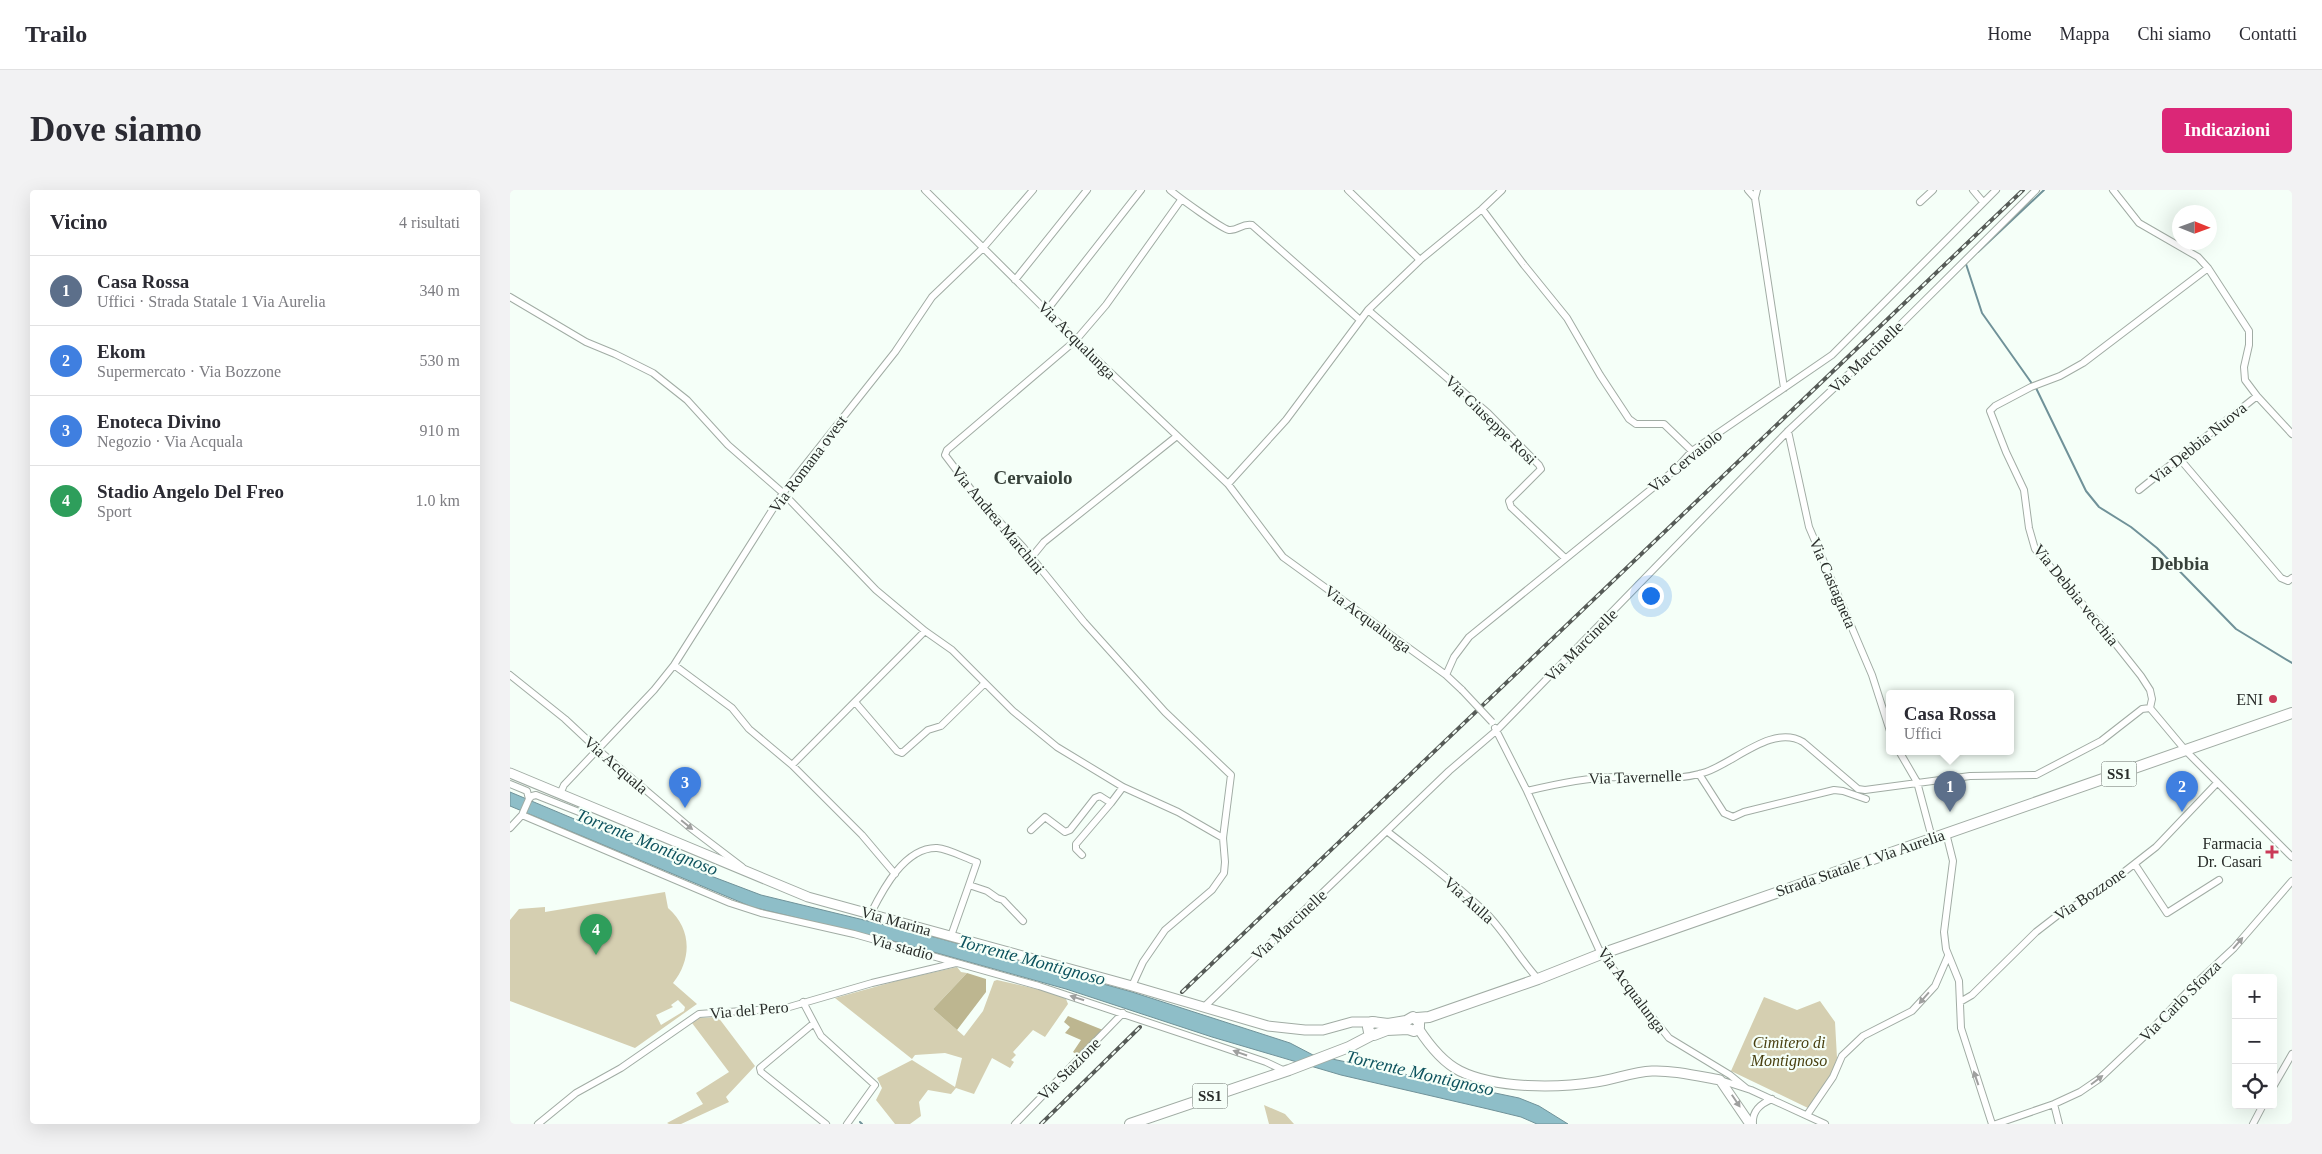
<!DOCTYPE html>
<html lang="it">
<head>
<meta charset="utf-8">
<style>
	body { margin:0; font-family:Georgia,serif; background:#f2f2f3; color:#2b2b33 }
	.controls { position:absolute; right:15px; bottom:15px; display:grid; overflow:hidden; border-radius:5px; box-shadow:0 5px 20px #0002 }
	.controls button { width:45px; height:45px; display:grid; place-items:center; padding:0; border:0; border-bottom:1px solid #e1e1e2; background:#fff; color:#2b2b33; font:25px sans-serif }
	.compass { position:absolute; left:1662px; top:15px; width:45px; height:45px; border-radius:50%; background:#fff; box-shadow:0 5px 20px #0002; rotate:91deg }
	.you { position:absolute; left:1140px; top:405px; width:18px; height:18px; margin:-12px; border:4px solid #fff; border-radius:50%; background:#1a73e8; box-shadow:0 0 0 8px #1a73e833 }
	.badge { display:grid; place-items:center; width:32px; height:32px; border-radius:50%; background:#db2777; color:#fff; font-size:16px; font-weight:700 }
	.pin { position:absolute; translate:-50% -41px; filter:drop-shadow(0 1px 2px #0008) }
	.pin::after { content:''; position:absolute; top:26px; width:18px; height:15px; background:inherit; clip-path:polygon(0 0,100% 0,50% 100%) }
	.popup { position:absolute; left:1376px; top:500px; width:128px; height:65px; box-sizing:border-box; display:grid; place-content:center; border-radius:5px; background:#fff; filter:drop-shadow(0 1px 4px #0005); font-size:16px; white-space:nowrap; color:#7c7c81 }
	.popup b { font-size:19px; color:#2b2b33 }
	.popup::after { content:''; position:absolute; left:50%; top:100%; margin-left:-10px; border:10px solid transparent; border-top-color:#fff }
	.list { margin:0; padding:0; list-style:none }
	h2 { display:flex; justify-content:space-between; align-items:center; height:65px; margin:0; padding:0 20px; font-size:21px }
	h2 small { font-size:16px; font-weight:400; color:#7c7c81 }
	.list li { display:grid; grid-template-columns:32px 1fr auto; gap:15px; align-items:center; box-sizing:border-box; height:70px; padding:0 20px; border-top:1px solid #e1e1e2 }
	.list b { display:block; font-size:19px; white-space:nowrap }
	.list p { margin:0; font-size:16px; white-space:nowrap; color:#7c7c81 }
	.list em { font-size:16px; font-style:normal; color:#7c7c81 }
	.icon { flex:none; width:28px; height:28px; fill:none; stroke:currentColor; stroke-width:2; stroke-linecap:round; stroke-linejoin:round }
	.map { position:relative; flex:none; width:1782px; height:934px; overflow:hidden; border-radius:5px }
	header { display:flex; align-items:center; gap:30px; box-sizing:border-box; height:70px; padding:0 25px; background:#fff; border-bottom:1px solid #e1e1e2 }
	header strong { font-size:24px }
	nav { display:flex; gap:28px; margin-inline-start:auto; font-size:18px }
	.intro { display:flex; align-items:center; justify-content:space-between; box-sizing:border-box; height:120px; padding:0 30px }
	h1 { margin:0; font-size:35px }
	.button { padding:12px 22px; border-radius:5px; background:#db2777; color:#fff; font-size:18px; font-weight:700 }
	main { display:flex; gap:30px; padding:0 30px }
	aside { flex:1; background:#fff; border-radius:5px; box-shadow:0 5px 20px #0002 }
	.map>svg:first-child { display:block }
</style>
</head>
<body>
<header>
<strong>Trailo</strong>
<nav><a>Home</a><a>Mappa</a><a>Chi siamo</a><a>Contatti</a></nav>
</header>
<div class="intro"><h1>Dove siamo</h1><a class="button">Indicazioni</a></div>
<main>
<aside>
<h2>Vicino<small>4 risultati</small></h2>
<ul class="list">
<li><span class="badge" style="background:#5c6f8a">1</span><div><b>Casa Rossa</b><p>Uffici · Strada Statale 1 Via Aurelia</p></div><em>340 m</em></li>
<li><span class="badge" style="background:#3f7fe0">2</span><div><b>Ekom</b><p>Supermercato · Via Bozzone</p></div><em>530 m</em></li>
<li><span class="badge" style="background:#3f7fe0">3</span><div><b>Enoteca Divino</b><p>Negozio · Via Acquala</p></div><em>910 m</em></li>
<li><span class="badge" style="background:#2e9e5b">4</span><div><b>Stadio Angelo Del Freo</b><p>Sport</p></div><em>1.0 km</em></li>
</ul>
</aside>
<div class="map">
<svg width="1782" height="934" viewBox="0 0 1782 934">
	<rect width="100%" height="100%" fill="#f5fff8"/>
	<path fill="#d5cfb1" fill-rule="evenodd" d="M 155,702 L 158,718 C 182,739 182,769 163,793 L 187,814 L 125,858 L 0,811 L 0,730 L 9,719 L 35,717 L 35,722 ZM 168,810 L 175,817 L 174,821 L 151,835 L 146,825 L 163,817 L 161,815 Z
		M 447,777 L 451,782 L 457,783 L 423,819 L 454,846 L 473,821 L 484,791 L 487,790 L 544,803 L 556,809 L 558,814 L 535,847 L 523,840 L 503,862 L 506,865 L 501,870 L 504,872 L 500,878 L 482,868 L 464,904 L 446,898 L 441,904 L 418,900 L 409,912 L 411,926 L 400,934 L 385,934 L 366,910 L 372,898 L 367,888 L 402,870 L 445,897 L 452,868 L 435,863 L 405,865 L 402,869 L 325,808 L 390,790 Z
		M 1254,807 L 1287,820 L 1310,811 L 1325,832 L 1327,868 L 1319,891 L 1298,918 L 1221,881 Z
		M 208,827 L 245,876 L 216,907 L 219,912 L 171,934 L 159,934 L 157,933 L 193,914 L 186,903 L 219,882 L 182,833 L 189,828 Z
		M 754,915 L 775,924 L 784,934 L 759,934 Z"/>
	<path fill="#bdb690" d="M 457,783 L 476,789 L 476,802 L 447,840 L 423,819 Z
		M 558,826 L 593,840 L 568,865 L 563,862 L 571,850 L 555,843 L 560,837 L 554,832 Z"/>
	<path fill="#8ebec8" stroke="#709299" d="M 0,602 L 193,683 L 251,705 L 428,748 L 622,802 L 780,853 L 803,865 L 1009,908 L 1029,916 L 1058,934 L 1027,934 L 1011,927 L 978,919 L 831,885 L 702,847 L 556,799 L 391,753 L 242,717 L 0,616 Z"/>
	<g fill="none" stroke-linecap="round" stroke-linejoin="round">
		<path stroke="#709299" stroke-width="2" d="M 1468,62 L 1534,0
			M 1456,74 L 1472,123 L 1523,195
			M 1526,198 L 1576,301 L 1589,317 L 1621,337 L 1647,358 L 1726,439 L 1782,473
			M 350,932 L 352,934"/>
		<g stroke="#a1aca4" stroke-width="8">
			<path id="street" d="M 415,0 L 566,150 L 718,294 L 773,367 L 936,485 L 952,500
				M 660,0 C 667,6 712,39 719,40 C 728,41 732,33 742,35 L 850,130
				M 838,0 L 910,70
				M 1238,0 L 1245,8
				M 1247,0 L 1245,8 L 1274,198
				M 1463,0 L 1473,12
				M 1603,0 L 1629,33 L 1688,67 L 1698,78 L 1739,141 L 1739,155 L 1734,177 L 1735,190 L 1747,206 L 1782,244
				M 1410,12 L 1423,0
				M 972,19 L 1014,75 L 1057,128 L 1090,185 L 1119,229 L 1126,234 L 1154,234 L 1182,261
				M 505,90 L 577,0
				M 0,107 L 76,152 L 105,164 L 143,183 L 177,210 L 218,255 L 273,303 L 366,400 L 415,441 L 442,460 L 503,521 L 547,557 L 613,597 L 668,622 L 713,648
				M 537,120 L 631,0
				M 858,120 L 978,223 L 1029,275 L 1031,279 L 999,311 L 1001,317 L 1055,368
				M 1278,241 L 1299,337 L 1362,485 L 1380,541
				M 1669,268 L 1771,388 L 1778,391 L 1782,388
				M 718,294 L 776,230 L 858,120 L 910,70 L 972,19 L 992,0
				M 1629,300 L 1747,206
				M 521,368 L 534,352 L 667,246
				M 164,475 L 222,518 L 239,539 L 282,575 L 352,645 L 385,684
				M 0,485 L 55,529 L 86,558 L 178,636 L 232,677
				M 936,485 L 944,467 L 959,447 L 1166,279 L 1182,261 L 1322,165 L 1486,0
				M 345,512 L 387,561 L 392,563 L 418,540 L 431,536 L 475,493
				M 1640,518 L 1642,509 L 1640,500 L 1631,486 L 1589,433 L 1525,359 L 1519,338 L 1514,300 L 1496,262 L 1480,221 L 1485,216 L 1521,197 L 1550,186 L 1573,173 L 1698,78
				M 985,538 L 1017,601 L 1091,764 L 1159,848 L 1220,885 L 1236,898
				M 1389,561 L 1407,592 L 1422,648
				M 282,575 L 415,441
				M 1189,584 L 1214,623 L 1223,627 L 1234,622 L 1324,600 L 1333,601 L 1356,609
				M 0,594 L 17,601 L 19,609
				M 1017,601 C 1046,594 1074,588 1104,587 C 1135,587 1166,592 1196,582 C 1225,572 1263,534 1293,552 L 1348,599 L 1355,600 L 1460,586 L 1526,585 L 1591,551 L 1632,519 L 1640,518 L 1676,561 L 1782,667
				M 50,604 L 54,595 L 144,500 L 164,475 L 273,303 L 385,162 L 422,107 L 473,58 L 523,0
				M 19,609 L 22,606 L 26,605 L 69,622 L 75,621 L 77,616
				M 12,625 L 220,713 L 251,723 L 344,744 L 529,796 L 703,854 L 756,872 L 775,881
				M 0,638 L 12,625 L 19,609
				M 521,640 L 535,627 L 555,642 L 560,640 L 585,608 L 590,606 L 601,613 L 613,597
				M 878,642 C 910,667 944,692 973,720 C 994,740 1008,767 1028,789
				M 1436,643 L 1443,671 L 1434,742 L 1436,759 L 1449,791 L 1451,838 L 1482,934
				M 572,665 L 566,659 L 566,654 L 601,613
				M 1622,676 L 1626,676 L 1657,723 L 1709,690
				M 361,723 C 373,699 395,657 427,658 C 439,659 455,668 467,672 L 459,695 L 477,701 L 487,708 L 493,710 L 513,731
				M 441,746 L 459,695
				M 622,796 L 633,772 L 655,740 L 702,700 L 714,683 L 715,672 L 713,648 L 721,585 L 655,522 L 574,432 L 513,357 L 466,306 L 435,265 L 437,260 L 566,150 L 596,115 L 671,10
				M 293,812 L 311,846 L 365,895 L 337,934
				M 1450,812 L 1462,805 L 1526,742 L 1548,725 L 1587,703 L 1646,657 L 1707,593
				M 694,817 L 939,581 L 987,540 L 1278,241 L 1371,154 L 1526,0
				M 304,833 L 250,878 L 251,882 L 316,934
				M 1210,890 L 1241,900 L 1315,934
				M 1763,897 L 1782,864
				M 1544,914 L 1549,934
				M 1297,925 L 1323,887 L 1332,866 L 1353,846 L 1402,821 L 1425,796 L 1438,766
				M 28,934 L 66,903 L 111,878 L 189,824 L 276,818 L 362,793 L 446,773
				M 505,934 L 613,823
				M 1243,934 C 1242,921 1250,914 1262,909
				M 1486,934 L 1544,914 L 1570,902 L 1589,889 L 1642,839 L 1682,797 L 1724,758 L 1782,691
				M 1743,934 L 1753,915"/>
		</g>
		<g stroke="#a1aca4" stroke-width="11">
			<path id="secondary" d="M 0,583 L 298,707 L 622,796 L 758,836 L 795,840 L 813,840 L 842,832 L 865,832
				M 908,838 C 919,855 932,872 950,881 C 986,899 1048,898 1086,892 C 1105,889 1123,882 1142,881 C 1164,880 1188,886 1210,890 L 1240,934"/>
		</g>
		<g stroke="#a1aca4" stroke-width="12">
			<path id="primary" d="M 903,827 L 909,832 L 909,837 L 904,841 L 898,839 L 877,840 L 864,845 L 859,842 L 858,837 L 862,832 L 878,834 L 896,831 Z
				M 907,828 L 919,827 L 1028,789 L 1091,764 L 1782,523
				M 620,934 L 779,880 L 839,857 L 862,845"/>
		</g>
		<use href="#street" stroke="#fff" stroke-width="6"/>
		<use href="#secondary" stroke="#fff" stroke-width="9"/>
		<use href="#primary" stroke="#fff" stroke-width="10"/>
		<g stroke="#565b57" stroke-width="4">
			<path id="rail" d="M 672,802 L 1513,0
				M 531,934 L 630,837"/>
		</g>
		<use href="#rail" stroke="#f5fff8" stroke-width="2" stroke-dasharray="5.5" stroke-linecap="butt"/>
		<g stroke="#a1aca4" stroke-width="8" stroke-linecap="butt">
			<path id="street-bridge" d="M 952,500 L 982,532"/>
		</g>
		<use href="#street-bridge" stroke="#fff" stroke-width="6"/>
	</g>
	<defs><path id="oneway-solid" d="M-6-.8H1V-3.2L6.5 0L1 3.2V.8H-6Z" transform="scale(1.25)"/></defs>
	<g fill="#9fa09f">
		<use href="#oneway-solid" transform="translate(177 635) rotate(39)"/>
		<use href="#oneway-solid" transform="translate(1728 753) rotate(-49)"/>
		<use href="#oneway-solid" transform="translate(567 808) rotate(-162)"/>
		<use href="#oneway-solid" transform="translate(1414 808) rotate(131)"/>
		<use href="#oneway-solid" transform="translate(730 863) rotate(-161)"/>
		<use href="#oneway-solid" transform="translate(1466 888) rotate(-109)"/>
		<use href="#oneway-solid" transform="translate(1587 890) rotate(-37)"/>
		<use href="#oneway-solid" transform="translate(1226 911) rotate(56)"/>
	</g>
	<g fill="#ca3a58" stroke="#f5fff8" stroke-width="2">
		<circle cx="1763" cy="509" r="5"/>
		<path d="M1759.5 654.5h5v5h5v5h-5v5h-5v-5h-5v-5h5z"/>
	</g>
	<g text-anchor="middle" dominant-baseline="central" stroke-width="4.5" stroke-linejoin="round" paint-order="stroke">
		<g fill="#f5fff8" stroke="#666c68" stroke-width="1">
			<rect x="1591.5" y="571.5" width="35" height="25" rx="4"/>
			<rect x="682.5" y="893.5" width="35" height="25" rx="4"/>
		</g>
		<g font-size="15" font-weight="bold" fill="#292d2a">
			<text x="1609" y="584">SS1</text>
			<text x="700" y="906">SS1</text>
		</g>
		<g font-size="16" fill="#292d2a" stroke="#f5fff8">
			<text transform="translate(567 150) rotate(45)">Via Acqualunga</text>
			<text transform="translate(1356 167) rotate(-44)">Via Marcinelle</text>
			<text transform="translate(981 230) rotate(44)">Via Giuseppe Rosi</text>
			<text transform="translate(1688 253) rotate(-39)">Via Debbia Nuova</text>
			<text transform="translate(1175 271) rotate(-39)">Via Cervaiolo</text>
			<text transform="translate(298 274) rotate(-53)">Via Romana ovest</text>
			<text transform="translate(488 330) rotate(50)">Via Andrea Marchini</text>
			<text transform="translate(1323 393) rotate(67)">Via Castagneta</text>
			<text transform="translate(1566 405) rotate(51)">Via Debbia vecchia</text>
			<text transform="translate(858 429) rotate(36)">Via Acqualunga</text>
			<text transform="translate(1071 455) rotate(-45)">Via Marcinelle</text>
			<text transform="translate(106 575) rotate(41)">Via Acquala</text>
			<text transform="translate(1125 587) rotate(-2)">Via Tavernelle</text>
			<text transform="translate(1350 673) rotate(-19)">Strada Statale 1 Via Aurelia</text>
			<text transform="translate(1580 704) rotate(-34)">Via Bozzone</text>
			<text transform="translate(959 710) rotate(42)">Via Aulla</text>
			<text transform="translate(386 731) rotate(16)">Via Marina</text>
			<text transform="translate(779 735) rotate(-43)">Via Marcinelle</text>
			<text transform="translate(392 757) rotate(15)">Via stadio</text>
			<text transform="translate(1122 800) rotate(53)">Via Acqualunga</text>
			<text transform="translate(1670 811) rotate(-45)">Via Carlo Sforza</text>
			<text transform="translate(239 820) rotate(-5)">Via del Pero</text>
			<text transform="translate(559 879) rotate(-45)">Via Stazione</text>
		</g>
		<g font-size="16" fill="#292d2a" stroke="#f5fff8" text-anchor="end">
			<text x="1753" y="509">ENI</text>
			<text x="1752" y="653">Farmacia<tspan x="1752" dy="18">Dr. Casari</tspan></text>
		</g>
		<g font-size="16" font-style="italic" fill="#483f0f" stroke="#f5fff8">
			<text x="1279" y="852">Cimitero di<tspan x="1279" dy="18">Montignoso</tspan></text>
		</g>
		<g font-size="18" font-style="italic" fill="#0e535e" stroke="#f5fff8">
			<text transform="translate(137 652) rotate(22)">Torrente Montignoso</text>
			<text transform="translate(522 770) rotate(15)">Torrente Montignoso</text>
			<text transform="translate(910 883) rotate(13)">Torrente Montignoso</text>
		</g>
		<g font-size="19" font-weight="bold" fill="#37413a" stroke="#f5fff8">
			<text x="523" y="287">Cervaiolo</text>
			<text x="1670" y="373">Debbia</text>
		</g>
	</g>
</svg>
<div class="controls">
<button>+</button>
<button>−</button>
<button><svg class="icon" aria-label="locate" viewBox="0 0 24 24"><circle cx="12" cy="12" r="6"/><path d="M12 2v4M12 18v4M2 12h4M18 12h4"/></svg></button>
</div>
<svg class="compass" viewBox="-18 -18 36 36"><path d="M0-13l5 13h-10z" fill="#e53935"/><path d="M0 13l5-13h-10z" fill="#7c7c81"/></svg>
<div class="you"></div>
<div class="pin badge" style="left:1440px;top:622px;background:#5c6f8a">1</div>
<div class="popup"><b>Casa Rossa</b>Uffici</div>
<div class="pin badge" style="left:1672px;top:622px;background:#3f7fe0">2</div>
<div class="pin badge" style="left:175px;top:618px;background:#3f7fe0">3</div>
<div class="pin badge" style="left:86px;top:765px;background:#2e9e5b">4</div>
</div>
</main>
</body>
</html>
